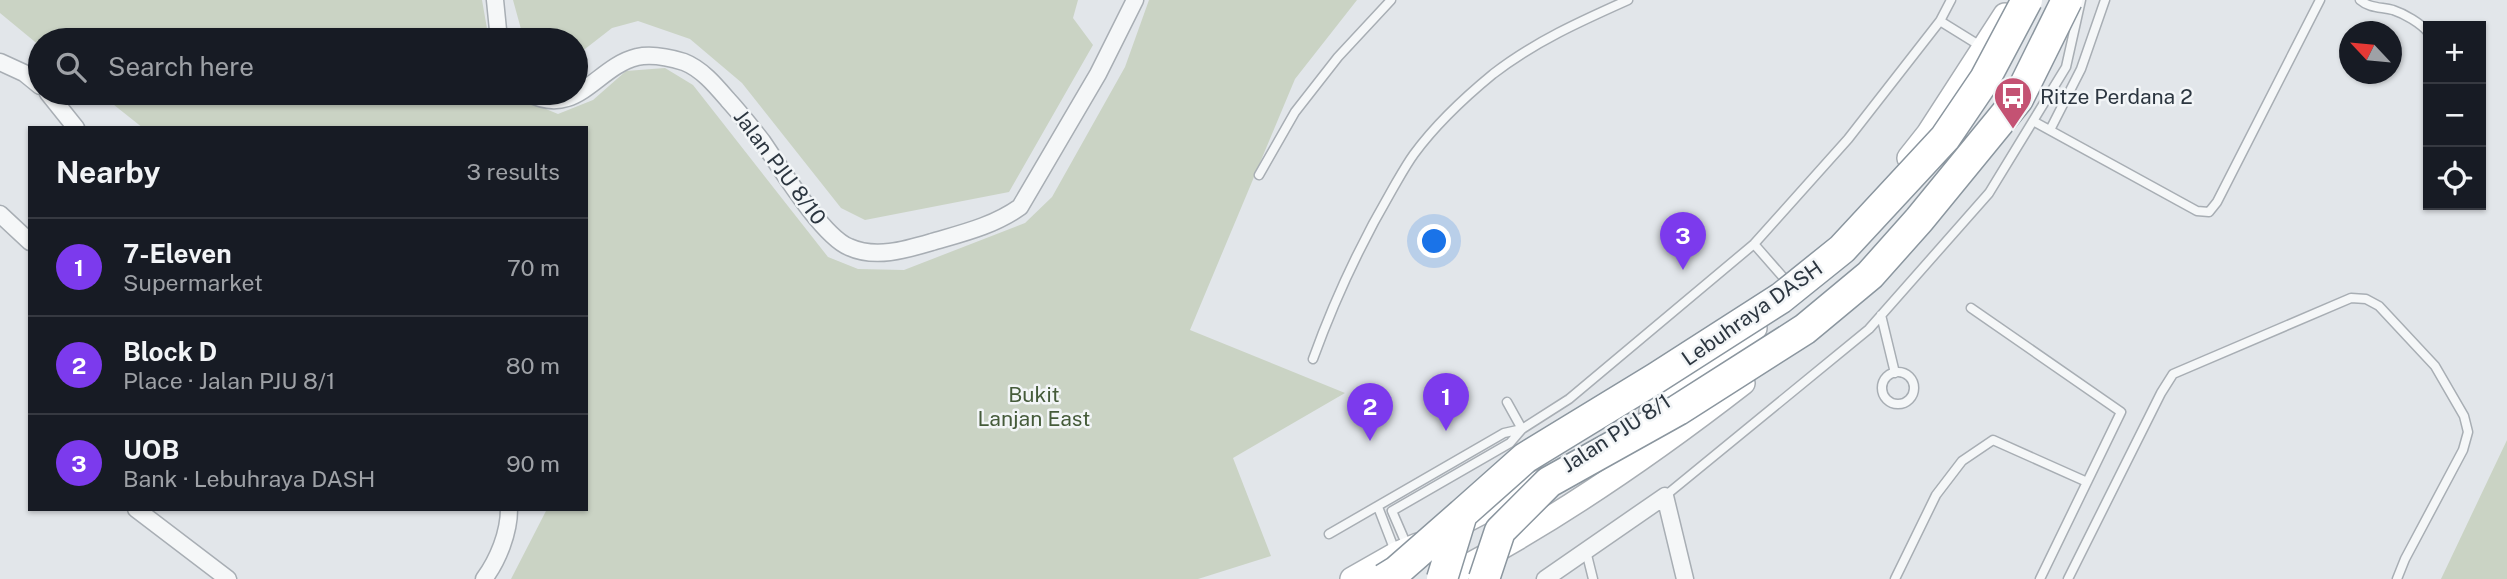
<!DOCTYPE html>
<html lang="en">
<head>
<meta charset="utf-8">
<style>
	body { margin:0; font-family:"Public Sans",sans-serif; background:#20242c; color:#f1f3f6 }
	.controls { position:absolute; right:21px; top:21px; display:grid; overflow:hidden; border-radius:0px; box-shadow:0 2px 5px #0004 }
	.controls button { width:63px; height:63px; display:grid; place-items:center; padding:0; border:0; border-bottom:2px solid #363941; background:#171b24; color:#f1f3f6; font:35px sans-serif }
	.compass { position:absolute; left:2339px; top:21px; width:63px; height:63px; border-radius:50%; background:#171b24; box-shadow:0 2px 5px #0004; rotate:296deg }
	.you { position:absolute; left:1435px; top:242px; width:24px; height:24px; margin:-18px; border:5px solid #fff; border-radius:50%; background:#1a73e8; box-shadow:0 0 0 10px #1a73e833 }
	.badge { display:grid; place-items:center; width:46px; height:46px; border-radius:50%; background:#7c3aed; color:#fff; font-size:23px; font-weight:700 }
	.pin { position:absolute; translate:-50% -58px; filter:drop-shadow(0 2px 4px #0008) }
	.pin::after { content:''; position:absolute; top:37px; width:24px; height:21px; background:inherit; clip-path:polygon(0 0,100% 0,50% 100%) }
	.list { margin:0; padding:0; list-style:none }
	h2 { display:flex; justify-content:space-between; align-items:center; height:91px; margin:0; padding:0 28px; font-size:30px }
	h2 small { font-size:23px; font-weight:400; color:#9ea1a6 }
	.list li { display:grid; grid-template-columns:46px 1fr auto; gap:21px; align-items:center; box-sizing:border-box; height:98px; padding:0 28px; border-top:2px solid #363941 }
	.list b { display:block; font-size:26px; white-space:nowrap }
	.list p { margin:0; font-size:23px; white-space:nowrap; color:#9ea1a6 }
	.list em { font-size:23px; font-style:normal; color:#9ea1a6 }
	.icon { flex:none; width:38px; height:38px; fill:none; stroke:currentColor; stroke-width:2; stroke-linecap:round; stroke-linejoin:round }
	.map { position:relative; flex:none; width:2507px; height:579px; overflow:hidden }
	.search { position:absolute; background:#171b24; box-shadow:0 2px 5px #0004; left:28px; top:28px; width:560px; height:77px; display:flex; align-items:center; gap:18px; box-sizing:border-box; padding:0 24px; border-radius:38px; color:#9ea1a6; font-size:26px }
	.panel { position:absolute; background:#171b24; box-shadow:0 2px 5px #0004; left:28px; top:126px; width:560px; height:385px; border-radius:0px }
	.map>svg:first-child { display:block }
</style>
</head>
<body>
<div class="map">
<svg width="2507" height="579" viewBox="0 0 2507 579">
	<rect width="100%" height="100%" fill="#e2e6ea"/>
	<path fill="#cad3c4" d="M 0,0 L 482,0 L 489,40 L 40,40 L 40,46 L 0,13 Z
		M 513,0 L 1078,0 L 1073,18 L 1093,45 L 1009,192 L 865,220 L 841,208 L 742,83 L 690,39 L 638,21 L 612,28 L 576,56 L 576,40 L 524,40 Z
		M 1149,0 L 1357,0 L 1295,79 L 1190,330 L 1345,393 L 1233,458 L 1271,556 L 1198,579 L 511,579 L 547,509 L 586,509 L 586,128 L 143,128 L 99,93 L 518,93 L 524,100 L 558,114 L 593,100 L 626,71 L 665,68 L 693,85 L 828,257 L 858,269 L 904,270 L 1025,223 L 1052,197 L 1125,67 Z
		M 2507,440 L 2507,579 L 2441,579 Z"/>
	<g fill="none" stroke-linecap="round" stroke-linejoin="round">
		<g stroke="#a8aeb4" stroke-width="11">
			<path id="service" d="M 2360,0 C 2369,8 2381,7 2393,10 C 2405,14 2420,23 2428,32
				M 1940,21 L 1982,47
				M 2033,121 L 2197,211 L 2209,212 L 2217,202 L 2320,0
				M 2050,130 L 2081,69 L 2105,0
				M 1259,175 L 1295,112 L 1338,57 L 1391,0
				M 1754,244 L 1789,284
				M 1971,308 L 2121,412 L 2040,579
				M 1881,315 L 1895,373
				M 1313,359 C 1334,301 1361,243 1392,190 C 1399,178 1406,165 1414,154 C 1436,124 1465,97 1493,74 C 1534,42 1581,21 1628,0
				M1882 388a16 16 0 1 1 32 0a16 16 0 1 1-32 0Z
				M 1507,402 L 1522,429
				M 1665,496 L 1869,329 L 1989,193 L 2066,67 L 2081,0
				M 1378,507 L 1395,551
				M 1329,534 L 1504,433 L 1522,429
				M 1408,548 L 1392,511 L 1510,443 L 1522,429 L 1569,399 L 1754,244 L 1848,139 L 1940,21 L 1951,0
				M 1586,551 L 1593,579
				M 1895,579 L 1936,495 L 1962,461 L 1993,440 L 2087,482
				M 2068,579 L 2161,393 L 2173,374 L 2351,298 L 2366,299 L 2379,306 L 2435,366 L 2464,416 L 2468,432 L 2463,450 L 2405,559 L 2397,579"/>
		</g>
		<g stroke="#a8aeb4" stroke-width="19">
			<path id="minor" d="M 495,0 L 499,40
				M 0,62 L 24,73 L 40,86
				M 48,93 L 76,128
				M 528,93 C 577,119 596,67 637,57 C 651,54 671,58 684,62 C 702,69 716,86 728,100 C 740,113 751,127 762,141 C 780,167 822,236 849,247 C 875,259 905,250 932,242 C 963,233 993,226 1020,207 L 1098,74 L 1135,0
				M 0,214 L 30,242
				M 136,509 L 228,579
				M 484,579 C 498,560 509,533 509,509
				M 1545,579 L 1665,496 L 1685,579"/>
		</g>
		<g stroke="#a8aeb4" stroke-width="26">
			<path id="secondary" d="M 1909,158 L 1928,134 L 2005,15
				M 1651,412 L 1755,328
				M 1467,520 L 1542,481
				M 1352,579 L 1396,554 L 1418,545
				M 1443,579 C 1549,525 1649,456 1743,383"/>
		</g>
		<use href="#service" stroke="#f5f7f8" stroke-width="8"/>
		<use href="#minor" stroke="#f5f7f8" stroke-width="16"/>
		<use href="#secondary" stroke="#fff" stroke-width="23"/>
		<g stroke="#8b969f" stroke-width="33" stroke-linecap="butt">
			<path id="motorway-bridge" d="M 1384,579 L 1397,571 L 1462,514
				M 1442,579 L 1462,514 L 1525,458 L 1656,378 L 1781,298 L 1842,249 L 1945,138 L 1985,79 L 2027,0
				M 1484,579 L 1500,531 L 1549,482 L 1678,410 L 1805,329 L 1870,275 L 1919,220 L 2018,99 L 2067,0"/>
		</g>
		<use href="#motorway-bridge" stroke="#fff" stroke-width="30"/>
	</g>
	<defs>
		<g id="bus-pin" transform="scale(2.0125)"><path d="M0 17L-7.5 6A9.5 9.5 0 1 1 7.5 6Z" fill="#c45273" stroke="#f2f5f7"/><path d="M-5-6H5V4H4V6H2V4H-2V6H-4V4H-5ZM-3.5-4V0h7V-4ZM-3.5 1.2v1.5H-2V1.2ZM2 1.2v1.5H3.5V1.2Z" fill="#fff"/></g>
	</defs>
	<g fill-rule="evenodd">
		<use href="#bus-pin" x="2013" y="96"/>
	</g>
	<g text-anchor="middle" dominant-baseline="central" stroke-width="5" stroke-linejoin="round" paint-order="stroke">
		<g font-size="21" fill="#2c3640" stroke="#f2f5f7" text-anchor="start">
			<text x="2040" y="96">Ritze Perdana 2</text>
		</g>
		<g font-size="21" fill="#2c3640" stroke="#f2f5f7">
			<text transform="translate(780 167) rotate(53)">Jalan PJU 8/10</text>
			<text transform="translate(1752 313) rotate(-35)">Lebuhraya DASH</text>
			<text transform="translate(1616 433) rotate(-33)">Jalan PJU 8/1</text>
		</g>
		<g font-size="21" fill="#455b3a" stroke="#f2f5f7">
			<text x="1034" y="394">Bukit<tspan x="1034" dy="24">Lanjan East</tspan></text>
		</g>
	</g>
</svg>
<div class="controls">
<button>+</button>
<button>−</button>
<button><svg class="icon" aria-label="locate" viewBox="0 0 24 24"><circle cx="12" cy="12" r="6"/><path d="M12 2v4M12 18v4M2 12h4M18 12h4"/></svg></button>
</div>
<svg class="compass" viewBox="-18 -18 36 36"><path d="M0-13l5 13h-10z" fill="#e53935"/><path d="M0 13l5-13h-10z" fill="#9ea1a6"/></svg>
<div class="you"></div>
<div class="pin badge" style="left:1446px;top:431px">1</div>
<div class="pin badge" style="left:1370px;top:441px">2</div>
<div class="pin badge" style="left:1683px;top:270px">3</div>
<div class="search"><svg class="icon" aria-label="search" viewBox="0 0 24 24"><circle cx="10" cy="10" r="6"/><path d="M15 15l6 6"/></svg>Search here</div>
<section class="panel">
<h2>Nearby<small>3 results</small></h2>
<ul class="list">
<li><span class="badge">1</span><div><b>7-Eleven</b><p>Supermarket</p></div><em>70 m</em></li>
<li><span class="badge">2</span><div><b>Block D</b><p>Place · Jalan PJU 8/1</p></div><em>80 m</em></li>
<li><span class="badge">3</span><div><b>UOB</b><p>Bank · Lebuhraya DASH</p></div><em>90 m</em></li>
</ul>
</section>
</div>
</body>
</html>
